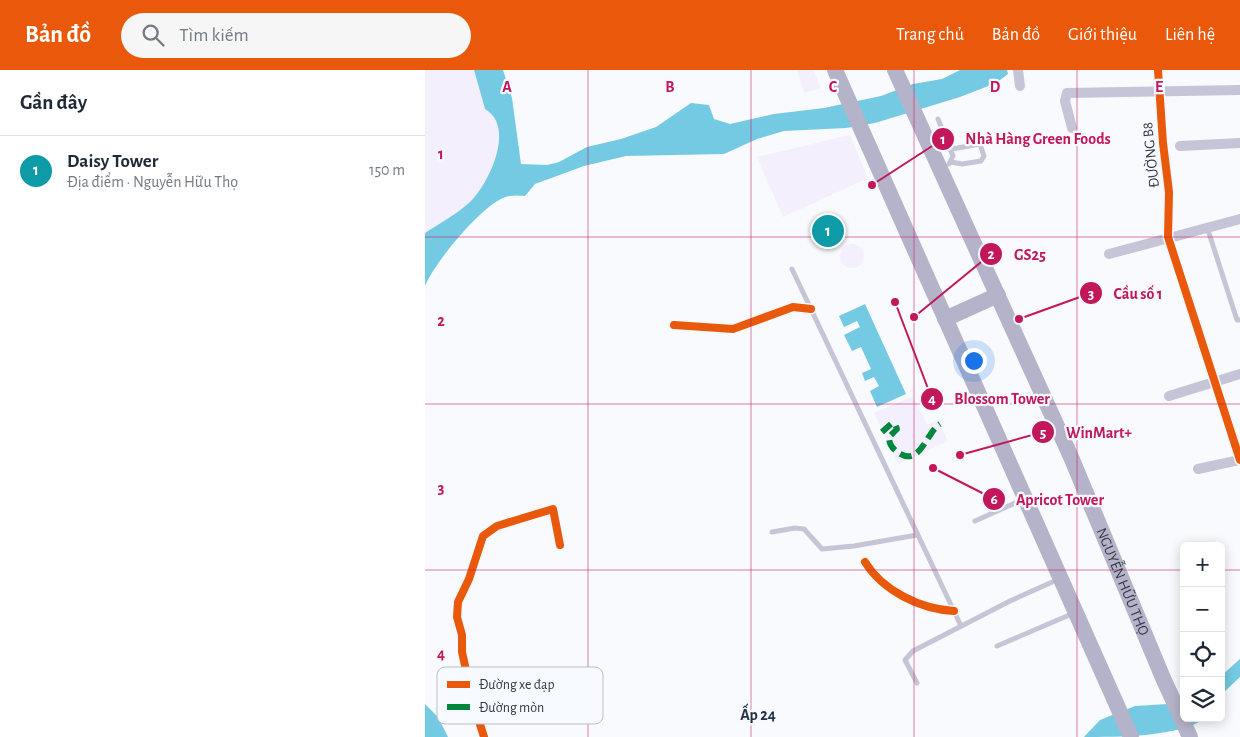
<!DOCTYPE html>
<html lang="vi">
<head>
<meta charset="utf-8">
<style>
	body { margin:0; font-family:"Alegreya Sans",sans-serif; background:#f6f6f7; color:#1f2937 }
	.controls { position:absolute; right:15px; bottom:15px; display:grid; overflow:hidden; border-radius:8px; box-shadow:0 2px 12px #0003 }
	.controls button { width:45px; height:45px; display:grid; place-items:center; padding:0; border:0; border-bottom:1px solid #e0e1e3; background:#fff; color:#1f2937; font:25px sans-serif }
	.you { position:absolute; left:548px; top:290px; width:18px; height:18px; margin:-12px; border:4px solid #fff; border-radius:50%; background:#1a73e8; box-shadow:0 0 0 8px #1a73e833 }
	.badge { display:grid; place-items:center; width:32px; height:32px; border-radius:50%; background:#ea580c; color:#fff; font-size:16px; font-weight:700 }
	.pin { position:absolute; translate:-50% -50%; border:2px solid #fff; box-shadow:0 1px 5px #0006 }
	.list { margin:0; padding:0; list-style:none }
	h2 { display:flex; justify-content:space-between; align-items:center; height:65px; margin:0; padding:0 20px; font-size:21px }
	h2 small { font-size:16px; font-weight:400; color:#747a83 }
	.list li { display:grid; grid-template-columns:32px 1fr auto; gap:15px; align-items:center; box-sizing:border-box; height:70px; padding:0 20px; border-top:1px solid #e0e1e3 }
	.list b { display:block; font-size:19px; white-space:nowrap }
	.list p { margin:0; font-size:16px; white-space:nowrap; color:#747a83 }
	.list em { font-size:16px; font-style:normal; color:#747a83 }
	.icon { flex:none; width:28px; height:28px; fill:none; stroke:currentColor; stroke-width:2; stroke-linecap:round; stroke-linejoin:round }
	.map { position:relative; flex:none; width:815px; height:667px; overflow:hidden }
	header { display:flex; align-items:center; gap:30px; box-sizing:border-box; height:70px; padding:0 25px; background:#ea580c; color:#fff }
	header strong { font-size:24px }
	nav { display:flex; gap:28px; margin-inline-start:auto; font-size:18px }
	.search { width:350px; height:45px; background:#f6f6f7; display:flex; align-items:center; gap:12px; box-sizing:border-box; padding:0 18px; border-radius:28px; color:#747a83; font-size:19px }
	main { display:flex }
	aside { flex:1; background:#fff }
	.map>svg:first-child { display:block }
</style>
</head>
<body>
<header>
<strong>Bản đồ</strong>
<div class="search"><svg class="icon" aria-label="search" viewBox="0 0 24 24"><circle cx="10" cy="10" r="6"/><path d="M15 15l6 6"/></svg>Tìm kiếm</div>
<nav><a>Trang chủ</a><a>Bản đồ</a><a>Giới thiệu</a><a>Liên hệ</a></nav>
</header>
<main>
<aside>
<h2>Gần đây<small></small></h2>
<ul class="list">
<li><span class="badge" style="background:#0f9aa8">1</span><div><b>Daisy Tower</b><p>Địa điểm · Nguyễn Hữu Thọ</p></div><em>150 m</em></li>
</ul>
</aside>
<div class="map">
<svg width="815" height="667" viewBox="0 0 815 667">
	<rect width="100%" height="100%" fill="#f8fafd"/>
	<path fill="#f4effc" d="M 0,0 L 49,0 L 60,39 C 91,57 64,113 45,132 C 32,144 15,153 0,163 Z
		M 372,0 L 388,0 L 396,18 L 379,23 Z
		M 425,65 L 443,108 L 358,147 L 332,87 Z
		M415 186a12 12 0 1 1 24 0a12 12 0 1 1-24 0Z
		M 488,326 L 502,355 L 513,350 L 523,371 L 473,394 L 449,343 Z"/>
	<path fill="#74cae3" d="M 49,0 L 78,0 L 87,28 L 96,94 L 122,95 L 134,92 L 162,77 L 196,69 L 231,57 L 266,33 L 284,35 L 289,49 L 305,54 L 349,44 L 399,38 L 456,26 L 488,14 L 517,9 L 535,0 L 582,0 L 583,4 L 571,13 L 535,27 L 450,53 L 421,58 L 359,61 L 332,69 L 299,84 L 201,86 L 159,96 L 110,114 L 100,126 C 91,125 82,125 74,130 C 52,142 10,192 0,216 L 0,163 C 15,153 32,144 45,132 C 64,113 91,57 60,39 Z
		M 440,234 L 481,324 L 452,337 L 445,321 L 454,316 L 449,307 L 440,311 L 437,303 L 446,299 L 436,277 L 427,281 L 419,265 L 435,257 L 432,251 L 419,257 L 414,246 Z
		M 815,589 L 815,607 L 796,625 L 796,606 Z
		M 759,633 L 759,648 L 780,648 C 757,667 691,667 659,667 L 675,650 L 710,636 Z
		M 0,634 L 13,647 L 23,667 L 0,667 Z"/>
	<g fill="none" stroke-linecap="round" stroke-linejoin="round">
		<path stroke="#c6c5d7" stroke-width="5" d="M 513,49 L 528,86 L 524,94
			M 526,92 L 537,94 L 556,91 L 559,86 L 555,74 L 527,79
			M 782,157 L 812,250 L 815,250
			M 367,199 L 536,556
			M 550,451 L 599,429
			M 347,462 L 370,458 L 379,459 L 397,479 L 429,476 L 492,465
			M 572,576 L 649,543
			M 492,613 L 480,590 L 488,581 L 585,531 L 634,509"/>
		<path stroke="#c6c5d7" stroke-width="10" d="M 593,0 L 595,16
			M 733,0 L 738,73 L 744,122 L 743,167 L 815,390
			M 647,58 L 640,31 L 642,23 L 815,20
			M 755,76 L 815,73
			M 684,184 L 815,149
			M 249,255 L 308,259 L 368,237 L 386,239
			M 744,326 L 815,304
			M 773,399 L 815,390
			M 440,492 C 458,521 495,539 529,541
			M 59,667 L 48,632 L 37,582 L 37,565 L 32,547 L 33,532 L 44,509 L 58,466 L 72,456 L 128,439 L 135,475"/>
		<g stroke="#b4b3c9" stroke-width="16">
			<path d="M 410,0 L 706,667"/>
			<path id="s1" d="M 470,0 L 646,387 L 738,608 L 765,667"/>
			<path d="M 520,249 L 573,225"/>
		</g>
		<path stroke="#00873e" stroke-width="6" stroke-dasharray="12 6" stroke-linecap="butt" d="M 457,362 L 466,354 L 470,354 L 472,359 L 464,367 C 464,373 466,377 471,381 C 495,400 501,362 515,354"/>
		<g stroke="#f6f9ff" stroke-width="11">
			<path id="cycleway" d="M 733,0 L 738,73 L 744,122 L 743,167 L 815,390
				M 249,255 L 308,259 L 368,237 L 386,239
				M 440,492 C 458,521 495,539 529,541
				M 59,667 L 48,632 L 37,582 L 37,565 L 32,547 L 33,532 L 44,509 L 58,466 L 72,456 L 128,439 L 135,475"/>
		</g>
		<use href="#cycleway" stroke="#e8590c" stroke-width="8"/>
	</g>
	<path fill="none" stroke="#c2185b" stroke-width="1" stroke-opacity="0.55" d="M 163,0 L 163,667M 326,0 L 326,667M 489,0 L 489,667M 652,0 L 652,667M 0,167 L 815,167M 0,334 L 815,334M 0,500 L 759,500M 796,500 L 815,500"/>
	<g text-anchor="middle" dominant-baseline="central" stroke-width="4.5" stroke-linejoin="round" paint-order="stroke">
		<g font-size="15" fill="#343944" stroke="#f6f9ff">
			<text transform="translate(726 85) rotate(-96)">ĐƯỜNG B8</text>
			<text stroke="none"><textPath href="#s1" startOffset="560">NGUYỄN HỮU THỌ</textPath></text>
		</g>
		<g font-size="16" font-weight="bold" fill="#263146" stroke="#f6f9ff">
			<text x="333" y="645">Ấp 24</text>
		</g>
	</g>
	<rect x="12" y="597" width="166" height="57" rx="8" fill="#f6f9ff" stroke="#bcbfc7" stroke-width="1"/>
	<rect x="22" y="611" width="23" height="7" fill="#e8590c"/>
	<rect x="22" y="634" width="23" height="6" fill="#00873e"/>
	<g font-size="14" fill="#343944">
		<text x="54" y="619">Đường xe đạp</text>
		<text x="54" y="642">Đường mòn</text>
	</g>
	<g font-size="16" text-anchor="middle" font-weight="bold" fill="#c2185b" stroke="#f6f9ff" stroke-width="4.5" stroke-linejoin="round" paint-order="stroke">
		<text x="82" y="22">A</text>
		<text x="245" y="22">B</text>
		<text x="408" y="22">C</text>
		<text x="570" y="22">D</text>
		<text x="734" y="22">E</text>
		<text x="16" y="89">1</text>
		<text x="16" y="256">2</text>
		<text x="16" y="423">3</text>
		<text x="16" y="589">4</text>
	</g>
	<path fill="none" stroke="#c2185b" stroke-width="2" d="M447 115L518 69M489 247L566 184M594 249L666 223M470 232L507 329M535 385L618 362M508 398L569 429"/>
	<g fill="#c2185b" stroke="#f6f9ff" stroke-width="2">
		<circle cx="447" cy="115" r="5"/>
		<circle cx="489" cy="247" r="5"/>
		<circle cx="594" cy="249" r="5"/>
		<circle cx="470" cy="232" r="5"/>
		<circle cx="535" cy="385" r="5"/>
		<circle cx="508" cy="398" r="5"/>
		<circle cx="518" cy="69" r="12"/>
		<circle cx="566" cy="184" r="12"/>
		<circle cx="666" cy="223" r="12"/>
		<circle cx="507" cy="329" r="12"/>
		<circle cx="618" cy="362" r="12"/>
		<circle cx="569" cy="429" r="12"/>
	</g>
	<g font-size="15" text-anchor="middle" font-weight="bold" fill="#fff">
		<text x="518" y="74">1</text>
		<text x="566" y="189">2</text>
		<text x="666" y="229">3</text>
		<text x="507" y="334">4</text>
		<text x="618" y="368">5</text>
		<text x="569" y="434">6</text>
	</g>
	<g font-size="16" text-anchor="middle" font-weight="bold" fill="#c2185b" stroke="#f6f9ff" stroke-width="4.5" stroke-linejoin="round" paint-order="stroke">
		<text x="613" y="74">Nhà Hàng Green Foods</text>
		<text x="605" y="190">GS25</text>
		<text x="713" y="229">Cầu số 1</text>
		<text x="577" y="334">Blossom Tower</text>
		<text x="674" y="368">WinMart+</text>
		<text x="635" y="435">Apricot Tower</text>
	</g>
</svg>
<div class="controls">
<button>+</button>
<button>−</button>
<button><svg class="icon" aria-label="locate" viewBox="0 0 24 24"><circle cx="12" cy="12" r="6"/><path d="M12 2v4M12 18v4M2 12h4M18 12h4"/></svg></button>
<button><svg class="icon" aria-label="layers" viewBox="0 0 24 24"><path d="M12 4l9 5-9 5-9-5zM3 14l9 5 9-5"/></svg></button>
</div>
<div class="you"></div>
<div class="pin badge" style="left:403px;top:161px;background:#0f9aa8">1</div>
</div>
</main>
</body>
</html>
